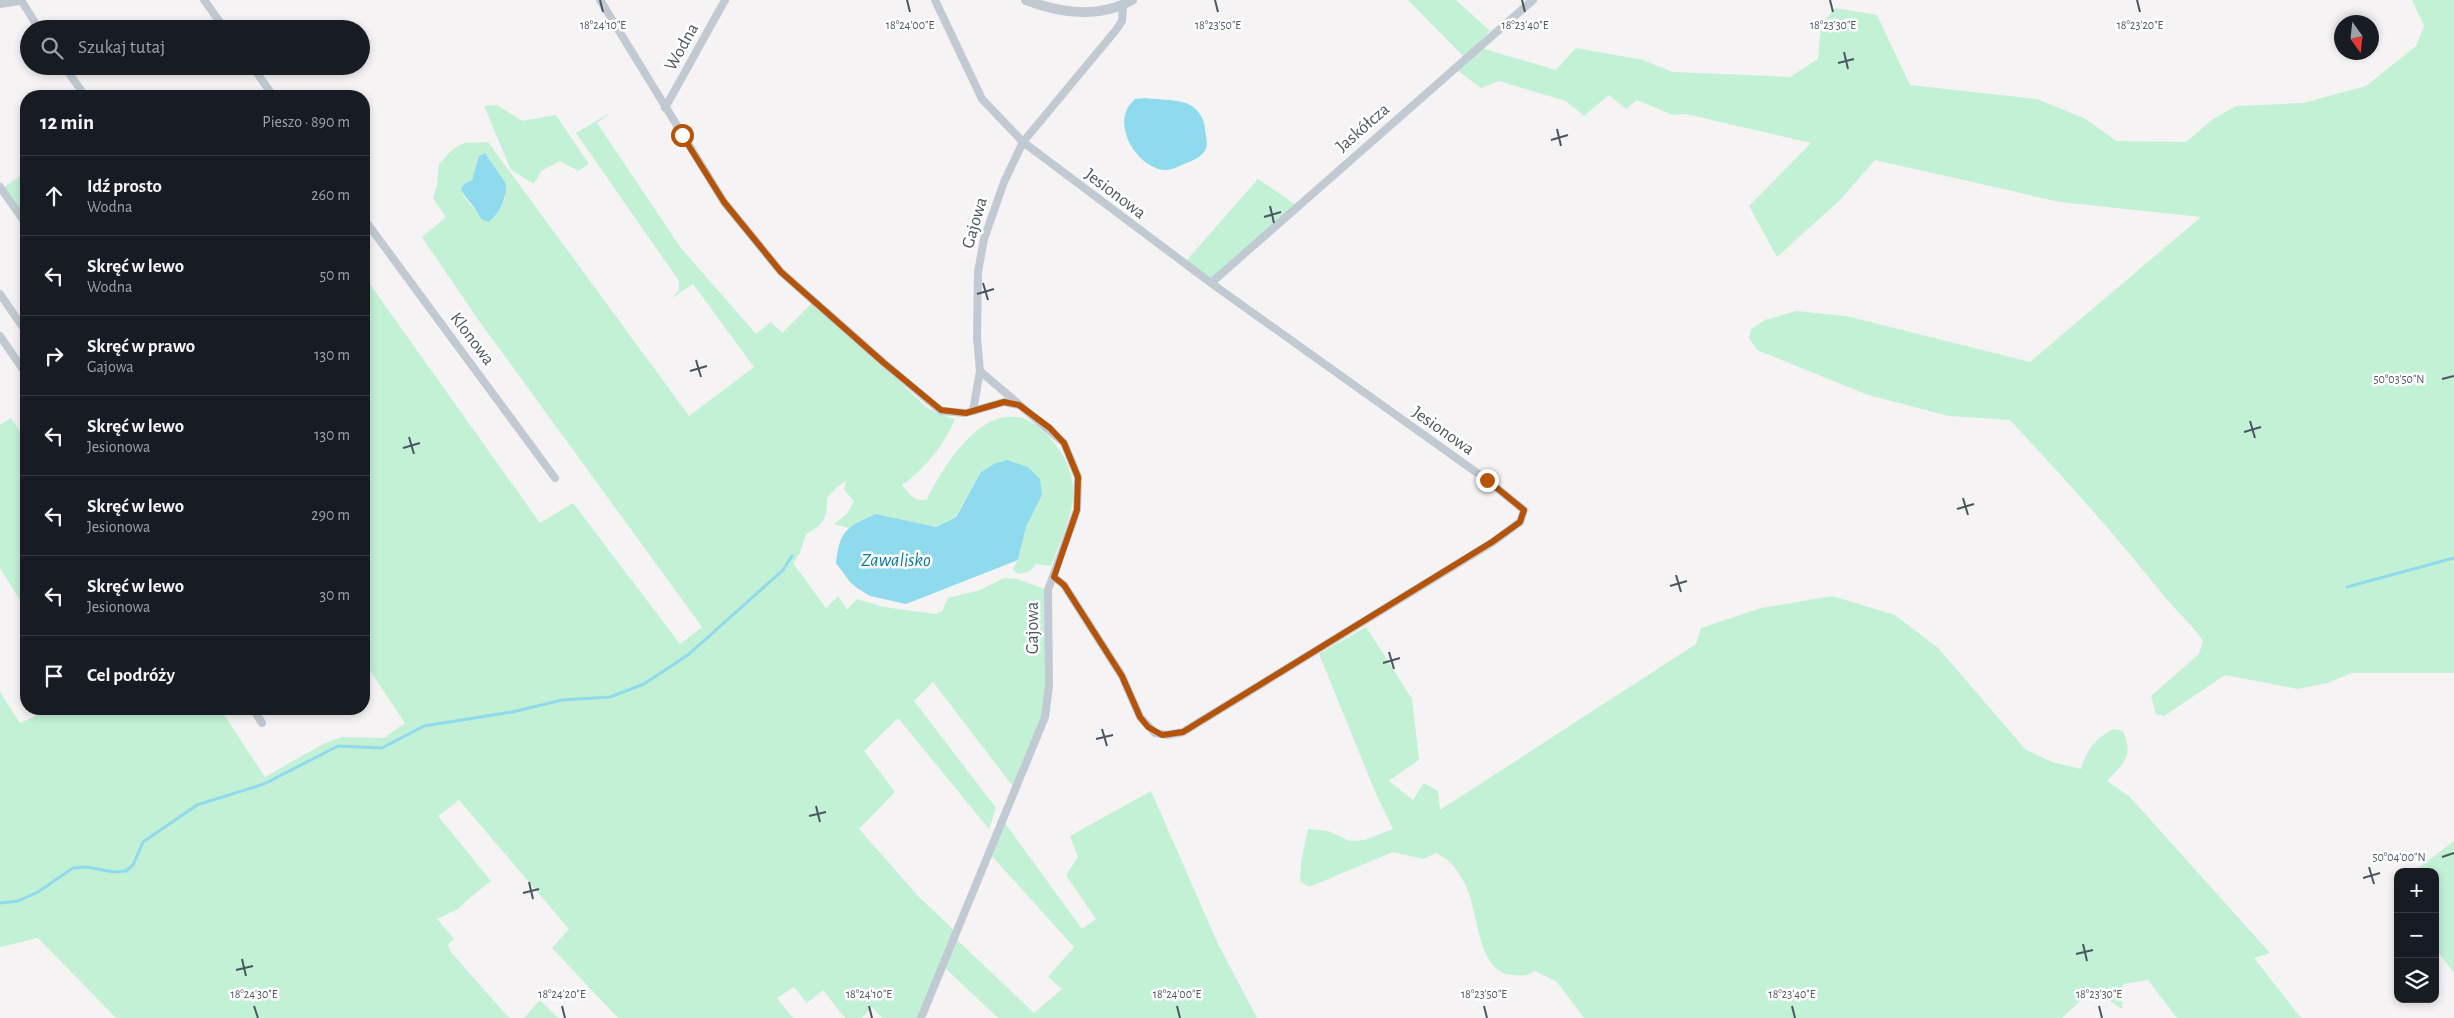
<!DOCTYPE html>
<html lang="pl">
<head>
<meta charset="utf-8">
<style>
	body { margin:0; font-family:"Alegreya Sans",sans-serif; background:#20242c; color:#f1f3f6 }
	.controls { position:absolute; right:15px; bottom:15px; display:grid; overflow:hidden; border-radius:10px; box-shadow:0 2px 8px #0003 }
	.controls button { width:45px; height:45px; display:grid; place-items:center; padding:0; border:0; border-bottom:1px solid #363941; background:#171b24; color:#f1f3f6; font:25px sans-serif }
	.compass { position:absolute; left:2334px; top:15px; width:45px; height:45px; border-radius:50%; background:#171b24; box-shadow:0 2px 8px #0003; rotate:165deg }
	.stop { position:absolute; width:15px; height:15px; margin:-11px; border:4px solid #b45309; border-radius:50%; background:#fff }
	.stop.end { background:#b45309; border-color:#fff; box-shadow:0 1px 5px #0008 }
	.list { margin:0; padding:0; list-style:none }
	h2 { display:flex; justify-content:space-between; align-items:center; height:65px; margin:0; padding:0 20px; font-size:21px }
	h2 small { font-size:16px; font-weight:400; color:#9ea1a6 }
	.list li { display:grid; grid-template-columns:32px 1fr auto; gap:15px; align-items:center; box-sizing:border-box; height:80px; padding:0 20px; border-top:1px solid #363941 }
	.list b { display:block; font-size:19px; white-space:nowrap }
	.list p { margin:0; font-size:16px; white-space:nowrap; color:#9ea1a6 }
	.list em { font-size:16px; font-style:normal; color:#9ea1a6 }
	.icon { flex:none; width:28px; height:28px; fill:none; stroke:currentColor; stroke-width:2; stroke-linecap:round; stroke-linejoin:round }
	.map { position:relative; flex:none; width:2454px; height:1018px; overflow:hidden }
	.search { position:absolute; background:#171b24; box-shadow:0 2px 8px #0003; left:20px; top:20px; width:350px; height:55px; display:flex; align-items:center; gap:12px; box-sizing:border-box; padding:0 18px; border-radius:28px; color:#9ea1a6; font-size:19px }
	.panel { position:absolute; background:#171b24; box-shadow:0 2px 8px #0003; left:20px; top:90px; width:350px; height:625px; border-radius:20px }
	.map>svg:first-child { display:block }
</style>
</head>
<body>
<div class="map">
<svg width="2454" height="1018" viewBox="0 0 2454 1018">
	<rect width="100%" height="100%" fill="#f5f3f3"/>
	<path fill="#c3f1d5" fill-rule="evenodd" d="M 1408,0 L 1456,0 L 1490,31 L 1464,57 Z
		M 2412,0 L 2454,0 L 2454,673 L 2352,673 L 2327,683 L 2298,689 L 2225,675 L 2164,716 L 2156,714 L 2151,696 L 2199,654 L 2203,641 C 2192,624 2176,611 2163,595 C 2115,534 2063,477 2010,420 L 1949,416 L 1868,395 L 1757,350 L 1749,338 L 1751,329 L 1765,320 L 1796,311 L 1846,316 L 2030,362 L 2201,217 L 2060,202 L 1875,160 L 1840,200 L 1777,257 L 1749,206 L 1811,143 L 1686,114 L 1673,115 L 1637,100 L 1626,109 L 1609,95 L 1584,116 L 1566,101 L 1499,81 L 1481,88 L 1457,70 L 1481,48 L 1556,70 L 1576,48 L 1643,60 L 1673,72 L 1790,77 L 1818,59 L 1821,25 L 1835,8 L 1877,15 L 1910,85 L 2037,99 L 2086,119 L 2116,141 L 2186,142 L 2213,119 L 2236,106 L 2303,103 L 2366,86 L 2416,46 L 2424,26 Z
		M 497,105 L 522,121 L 556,115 L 589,164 L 578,171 L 560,161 L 541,171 L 534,184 L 511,170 L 484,106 Z
		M 611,112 L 597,123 L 680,247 L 756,334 L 771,322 L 782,333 L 814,301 L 926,407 L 939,414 L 955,419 C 945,444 924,470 902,485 C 910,494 914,503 927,499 C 949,455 1000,378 1051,439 C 1065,456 1073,471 1073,493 C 1074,514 1058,546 1051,566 L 1036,564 L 1030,571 L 1018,574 L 1013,569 L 1018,560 L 1026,527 L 1042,495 L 981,472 L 955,517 L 936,527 L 876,514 L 849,528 L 834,524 L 847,514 L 854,501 L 844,490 L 846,481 L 837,487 L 827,498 C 828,517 823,526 806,534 L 800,553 L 793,563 L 826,608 L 838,596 L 847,610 L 857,599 L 884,607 L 935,614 L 942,611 L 948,598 L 980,590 L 1004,578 L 1017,579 L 1048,590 L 1045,717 L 1015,789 L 933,682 L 914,701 L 996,808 L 989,829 L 898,718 L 864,751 L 895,792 L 859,829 L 919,897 L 957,933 L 955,938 L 1034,1013 L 1062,989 L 1048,977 L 1074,947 L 989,853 L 1002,819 L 1082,929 L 1096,919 L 1066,875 L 1078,857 L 1070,836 L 1151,791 L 1218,944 L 1257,1018 L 998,1018 L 943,966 L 921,1018 L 882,1018 L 872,1007 L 862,1018 L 845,1018 L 823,990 L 807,1003 L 794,987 L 777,998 L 793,1018 L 618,1018 L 552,948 L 569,929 L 459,800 L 438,816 L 491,881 L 467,900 L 458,909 L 437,919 L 454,939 L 448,944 L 450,951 L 509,1018 L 116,1018 L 38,938 L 0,947 L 0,692 L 20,723 L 50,709 L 220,709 L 265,777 L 323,744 L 342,737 L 384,738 L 405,723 L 364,662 L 364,276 L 540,523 L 573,503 L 680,644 L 702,627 L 477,318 L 422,237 L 446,217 L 433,198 L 437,186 L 439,164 L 453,149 L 464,143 L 488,142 L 689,416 L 754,367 L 693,284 L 672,298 L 679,290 L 679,281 L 576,133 ZM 485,153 L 499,174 L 505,199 L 493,218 C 477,212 467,206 461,189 L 464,184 L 472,180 L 479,156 Z
		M 26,172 L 26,219 L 4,187 Z
		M 1258,179 L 1296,205 L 1211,278 L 1186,261 Z
		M 11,418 L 26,441 L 26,610 L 0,568 L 0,425 Z
		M 1832,596 L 1895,615 L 1938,648 L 2026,750 L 2052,762 L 2081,769 C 2087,749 2095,739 2113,729 L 2123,731 C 2134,758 2124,762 2107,781 L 2129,796 L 2270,953 L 2254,958 L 2301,1018 L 2177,1018 L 2148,980 L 2123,984 L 2122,1009 L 2093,989 L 2062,1018 L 1584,1018 L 1557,982 L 1535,971 C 1527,976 1523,976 1513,975 C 1477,974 1478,909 1466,886 C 1458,870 1452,861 1436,853 L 1423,859 L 1393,852 L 1309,887 L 1300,881 L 1301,862 L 1308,829 L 1328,831 L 1350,841 L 1365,840 L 1393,829 L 1376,794 L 1319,654 L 1366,627 L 1412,699 L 1419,760 L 1384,784 L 1389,781 L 1413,800 L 1424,783 L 1438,791 L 1440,810 L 1696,644 L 1701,628 L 1761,608 Z
		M 2454,841 L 2454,973 L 2435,948 L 2435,872 L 2413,872 Z
		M 540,1000 L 558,1018 L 524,1018 Z"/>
	<path fill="#90daee" d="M 1145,98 C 1157,100 1180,99 1190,105 C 1199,110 1205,120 1205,130 C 1206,136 1208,144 1206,149 C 1202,157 1192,161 1184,164 C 1179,166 1172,170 1166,170 C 1149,170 1132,152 1127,137 C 1122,122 1123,110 1135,99 Z
		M 485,153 L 506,184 C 507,197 499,215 488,222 L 481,219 C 477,207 466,201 461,189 L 464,184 L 472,180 L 479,156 Z
		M 1007,460 L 1028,467 L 1040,479 L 1042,495 L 1026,527 L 1018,560 L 906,604 L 870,596 L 857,588 L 850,582 L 836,563 C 840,530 846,527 876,514 L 936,527 L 956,517 L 981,472 L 994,464 Z"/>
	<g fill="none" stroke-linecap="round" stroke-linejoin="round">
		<path stroke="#90daee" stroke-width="3" d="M 2347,587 L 2454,558
			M 0,903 L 18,901 L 38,892 L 73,868 L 86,867 L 114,872 L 126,871 L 133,865 L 143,842 L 197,805 L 264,784 L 338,746 L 382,748 L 424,726 L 512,712 L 562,700 L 610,697 L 644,684 L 688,655 L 783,570 L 792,556"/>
		<path stroke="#c1cad2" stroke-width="8" d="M 21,0 L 39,29
			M 204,0 L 225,29
			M 600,0 L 724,202 L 781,272 L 884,363 L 941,411 L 966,413 L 1004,402 L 1018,405
			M 935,0 L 982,99 L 1023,142 L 1211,283 L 1487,480 L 1524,510 L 1520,522 L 1493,542 L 1183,732 L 1167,735 L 1155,733 L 1140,717 L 1122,676 L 1064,585 L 1054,577
			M 64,66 L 85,96
			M 252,66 L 273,96
			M 665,108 L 725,0
			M 0,187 L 26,224
			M 364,219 L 555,478
			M 1211,283 L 1533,0
			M 0,294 L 26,332
			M 0,336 L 26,374
			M 973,411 L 980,371
			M 253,709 L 262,723
			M 921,1018 L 1045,717 L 1049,686 L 1048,590 L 1077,510 L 1078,477 L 1064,443 L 980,371 L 977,338 L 978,272 L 984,239 L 1004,182 L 1023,142 L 1116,30 L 1122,21 L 1123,5"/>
		<path stroke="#c1cad2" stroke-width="10" d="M 1026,0 C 1060,13 1099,19 1132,0
			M 0,3 L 19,0"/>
	</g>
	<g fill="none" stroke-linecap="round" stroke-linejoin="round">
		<path stroke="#b45309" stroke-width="6" d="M 682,135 L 724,202 L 781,272 L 884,363 L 941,410 L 966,413 L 1004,402 L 1019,405 L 1050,428 L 1064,443 L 1078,477 L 1077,510 L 1054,577 L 1064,585 L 1122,676 L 1140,717 L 1148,727 L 1162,735 L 1183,732 L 1492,542 L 1520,522 L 1524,510 L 1487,480"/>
	</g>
	<path fill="none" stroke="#4a5661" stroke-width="2" d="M 600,0 L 603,12M 907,0 L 910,12M 1215,0 L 1218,12M 1522,0 L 1525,12M 1830,0 L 1833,12M 2137,0 L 2140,12M 1844,52 L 1848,69M 1838,63 L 1854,59M 1557,129 L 1561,146M 1551,140 L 1568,135M 1270,206 L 1274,223M 1264,217 L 1281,212M 983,283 L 988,300M 977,294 L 994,289M 696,360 L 701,377M 690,371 L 707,366M 2442,379 L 2454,376M 2250,421 L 2255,438M 2244,432 L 2261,427M 409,437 L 414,454M 403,448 L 420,443M 1963,498 L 1968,515M 1957,509 L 1974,504M 1676,575 L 1681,592M 1670,586 L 1687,581M 1389,652 L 1394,669M 1383,663 L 1400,658M 1102,729 L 1107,746M 1096,739 L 1113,735M 816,806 L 820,822M 809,816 L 826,812M 2442,857 L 2454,853M 2369,867 L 2374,884M 2363,878 L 2380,873M 529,882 L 533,899M 523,893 L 539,889M 2083,944 L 2087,961M 2076,954 L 2093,950M 242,959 L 246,976M 236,970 L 253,966M 254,1006 L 258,1018M 562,1006 L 565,1018M 869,1006 L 872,1018M 1177,1006 L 1180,1018M 1484,1006 L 1487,1018M 1792,1006 L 1795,1018M 2099,1006 L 2102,1018"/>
	<g text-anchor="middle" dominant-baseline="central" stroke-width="5" stroke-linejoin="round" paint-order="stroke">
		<g font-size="18" fill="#4a5661" stroke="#fff">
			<text transform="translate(682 47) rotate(-61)">Wodna</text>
			<text transform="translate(1363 128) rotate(-41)">Jaskółcza</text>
			<text transform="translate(1115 194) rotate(37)">Jesionowa</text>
			<text transform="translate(975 223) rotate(-74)">Gajowa</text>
			<text transform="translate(472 339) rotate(53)">Klonowa</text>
			<text transform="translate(1443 431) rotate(35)">Jesionowa</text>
			<text transform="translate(1033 628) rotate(-90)">Gajowa</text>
		</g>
		<g font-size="19" font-style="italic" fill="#0c7c9b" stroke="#fff">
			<text x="896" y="560">Zawalisko</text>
		</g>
	</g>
	<g font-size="12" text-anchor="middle" fill="#4a5661" stroke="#fff" stroke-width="5" stroke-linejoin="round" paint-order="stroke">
		<text x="603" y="29">18°24'10"E</text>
		<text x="910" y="29">18°24'00"E</text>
		<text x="1218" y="29">18°23'50"E</text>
		<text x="1525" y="29">18°23'40"E</text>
		<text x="1833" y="29">18°23'30"E</text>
		<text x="2140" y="29">18°23'20"E</text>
		<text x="2399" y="383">50°03'50"N</text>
		<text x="2399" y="861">50°04'00"N</text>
		<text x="254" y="998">18°24'30"E</text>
		<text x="562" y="998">18°24'20"E</text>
		<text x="869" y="998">18°24'10"E</text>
		<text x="1177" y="998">18°24'00"E</text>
		<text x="1484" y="998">18°23'50"E</text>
		<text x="1792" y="998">18°23'40"E</text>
		<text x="2099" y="998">18°23'30"E</text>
	</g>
</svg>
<div class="controls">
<button>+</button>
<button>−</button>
<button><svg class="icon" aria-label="layers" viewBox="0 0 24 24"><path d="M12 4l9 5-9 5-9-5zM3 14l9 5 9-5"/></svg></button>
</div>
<svg class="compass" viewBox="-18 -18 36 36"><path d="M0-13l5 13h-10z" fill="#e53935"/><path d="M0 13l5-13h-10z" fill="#9ea1a6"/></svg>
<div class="stop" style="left:682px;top:135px"></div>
<div class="stop end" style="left:1487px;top:480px"></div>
<div class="search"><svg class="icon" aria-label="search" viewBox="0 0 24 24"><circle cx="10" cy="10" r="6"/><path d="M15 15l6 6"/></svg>Szukaj tutaj</div>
<section class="panel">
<h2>12 min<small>Pieszo · 890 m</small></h2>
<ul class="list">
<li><svg class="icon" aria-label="ahead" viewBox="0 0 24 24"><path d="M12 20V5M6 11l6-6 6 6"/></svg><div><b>Idź prosto</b><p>Wodna</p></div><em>260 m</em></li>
<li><svg class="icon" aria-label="left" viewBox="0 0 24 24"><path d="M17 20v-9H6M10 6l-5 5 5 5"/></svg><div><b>Skręć w lewo</b><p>Wodna</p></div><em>50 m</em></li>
<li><svg class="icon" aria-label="right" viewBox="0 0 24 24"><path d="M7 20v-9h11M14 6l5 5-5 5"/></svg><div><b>Skręć w prawo</b><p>Gajowa</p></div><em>130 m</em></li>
<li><svg class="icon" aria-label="left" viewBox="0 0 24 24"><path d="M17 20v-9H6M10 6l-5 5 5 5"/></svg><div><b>Skręć w lewo</b><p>Jesionowa</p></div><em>130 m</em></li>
<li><svg class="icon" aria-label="left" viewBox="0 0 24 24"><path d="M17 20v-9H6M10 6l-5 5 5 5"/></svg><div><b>Skręć w lewo</b><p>Jesionowa</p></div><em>290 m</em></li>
<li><svg class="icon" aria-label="left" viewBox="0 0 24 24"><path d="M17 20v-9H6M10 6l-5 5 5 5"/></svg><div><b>Skręć w lewo</b><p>Jesionowa</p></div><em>30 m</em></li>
<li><svg class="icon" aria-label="arrive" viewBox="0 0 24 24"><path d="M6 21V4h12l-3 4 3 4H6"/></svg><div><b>Cel podróży</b></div></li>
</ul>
</section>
</div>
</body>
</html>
